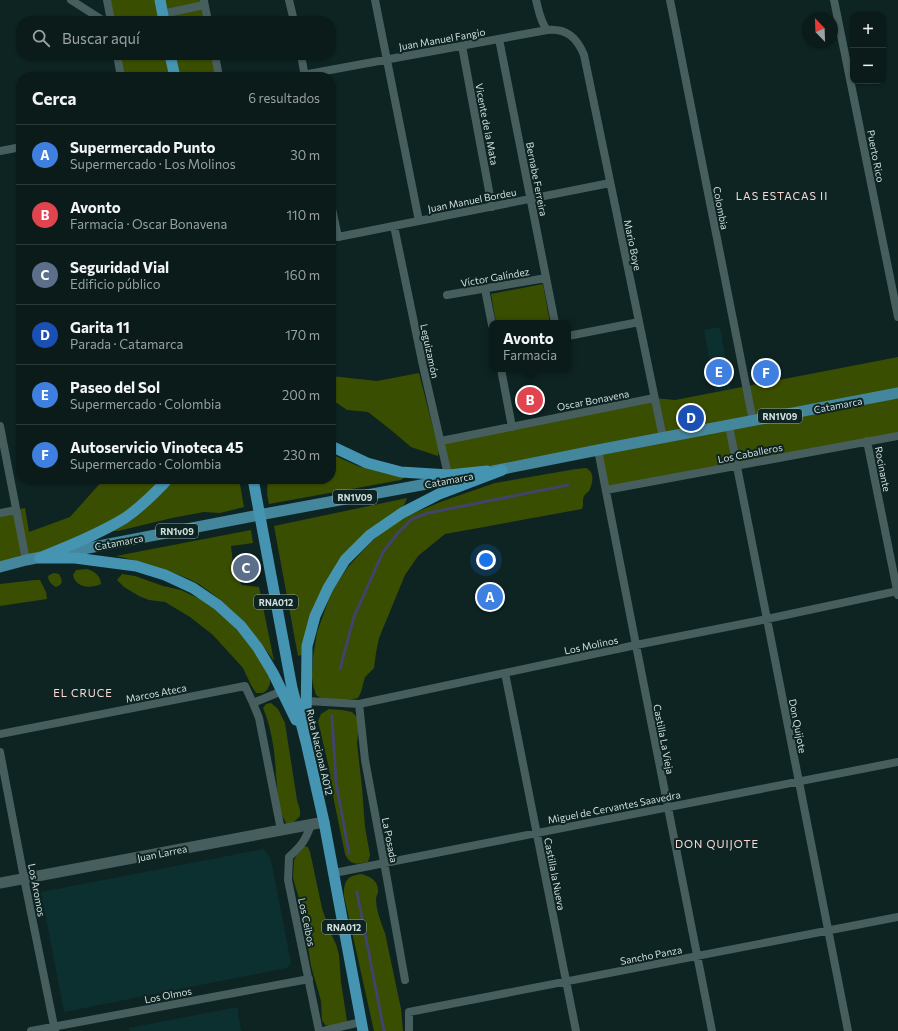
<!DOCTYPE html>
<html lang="es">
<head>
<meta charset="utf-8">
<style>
	body { margin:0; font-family:Commissioner,sans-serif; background:#132423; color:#f1f3f6 }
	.controls { position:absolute; right:12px; top:12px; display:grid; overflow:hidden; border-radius:8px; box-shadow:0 1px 3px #0004 }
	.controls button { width:36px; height:36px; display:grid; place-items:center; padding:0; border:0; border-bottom:1px solid #2a3939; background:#0a1b1a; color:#f1f3f6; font:20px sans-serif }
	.compass { position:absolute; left:802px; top:12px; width:36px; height:36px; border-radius:50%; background:#0a1b1a; box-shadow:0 1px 3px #0004; rotate:337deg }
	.you { position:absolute; left:486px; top:560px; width:14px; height:14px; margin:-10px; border:3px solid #fff; border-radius:50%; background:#1a73e8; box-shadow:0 0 0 6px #1a73e833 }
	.badge { display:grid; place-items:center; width:26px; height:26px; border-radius:50%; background:#b45309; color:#fff; font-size:13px; font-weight:700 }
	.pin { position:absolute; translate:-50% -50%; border:2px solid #fff; box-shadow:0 1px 4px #0006 }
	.popup { position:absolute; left:489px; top:320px; width:82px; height:52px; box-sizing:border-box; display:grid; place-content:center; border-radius:8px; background:#0a1b1a; filter:drop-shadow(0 1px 3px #0005); font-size:13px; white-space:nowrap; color:#99a1a2 }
	.popup b { font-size:15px; color:#f1f3f6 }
	.popup::after { content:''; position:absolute; left:50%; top:100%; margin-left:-8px; border:8px solid transparent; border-top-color:#0a1b1a }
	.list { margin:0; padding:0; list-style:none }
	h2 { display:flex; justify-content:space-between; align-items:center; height:52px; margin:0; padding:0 16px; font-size:17px }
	h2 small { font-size:13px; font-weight:400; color:#99a1a2 }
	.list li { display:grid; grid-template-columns:26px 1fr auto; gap:12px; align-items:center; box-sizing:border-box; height:60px; padding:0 16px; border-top:1px solid #2a3939 }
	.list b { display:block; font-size:15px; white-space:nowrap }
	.list p { margin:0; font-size:13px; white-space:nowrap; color:#99a1a2 }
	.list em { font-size:13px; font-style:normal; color:#99a1a2 }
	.icon { flex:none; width:22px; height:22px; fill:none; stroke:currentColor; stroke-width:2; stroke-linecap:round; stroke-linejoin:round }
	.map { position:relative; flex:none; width:898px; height:1031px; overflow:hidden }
	.search { position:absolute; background:#0a1b1a; box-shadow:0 1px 3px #0004; left:16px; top:16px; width:320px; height:44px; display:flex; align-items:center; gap:10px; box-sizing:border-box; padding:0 14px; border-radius:16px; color:#99a1a2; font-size:15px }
	.panel { position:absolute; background:#0a1b1a; box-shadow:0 1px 3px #0004; left:16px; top:72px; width:320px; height:412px; border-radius:16px }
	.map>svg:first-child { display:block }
</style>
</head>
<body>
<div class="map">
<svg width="898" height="1031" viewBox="0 0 898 1031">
	<rect width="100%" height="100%" fill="#0d2423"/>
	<path fill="#0c2f2f" d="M 720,327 L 731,389 L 715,391 L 704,330 Z
		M 264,849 L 271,860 L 291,963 L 287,968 L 64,1012 L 41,892 Z
		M 237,1007 L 241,1031 L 130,1031 L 129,1028 Z"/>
	<path fill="#3a4e01" d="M 107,0 L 204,0 L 208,21 L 111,21 Z
		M 117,55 L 215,55 L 219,77 L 121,77 Z
		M 543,284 L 550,323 L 496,323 L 491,294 Z
		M 898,357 L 898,436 L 606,490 L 598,450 L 449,475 L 441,441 L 654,398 L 675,400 Z
		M 419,373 L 439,451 L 438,456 L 411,447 L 391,430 L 368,412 L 347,410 L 337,403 L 331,403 L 331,376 L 377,381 Z
		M 331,454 L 358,466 L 405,477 L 401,480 L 269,504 L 267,494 L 268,479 L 331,479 Z
		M 586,468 C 595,472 593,483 589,491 C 587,493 585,494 584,496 C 582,500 584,504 582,509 L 445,534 L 418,556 L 405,575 L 379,638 L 376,653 L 374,668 L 365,677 L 361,692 L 358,698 L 348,700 L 324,700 L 316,695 L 313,685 L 312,677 L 313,657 L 317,632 L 332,591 L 348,567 L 369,544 L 386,528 L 402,518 L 443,501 L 495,483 L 576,469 Z
		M 104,479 L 168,479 L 97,534 L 0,567 L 0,513 L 25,508 L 29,532 L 70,517 Z
		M 173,479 L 239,479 L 244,507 L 220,513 L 204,512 L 172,518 L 118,531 L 111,531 Z
		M 407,498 L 404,505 L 348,551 L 302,655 L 298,656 L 274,526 Z
		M 251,530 L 253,543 L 231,546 L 234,573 L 242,585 L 259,587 L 274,661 C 256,635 235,610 210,592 C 205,589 201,585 197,583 C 171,570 144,562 116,556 Z
		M 87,569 C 94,571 101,576 101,584 C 90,589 76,588 73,575 L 76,570 Z
		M 54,573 L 59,574 L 61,578 L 62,582 L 60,585 L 56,587 C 51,584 49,582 48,577 L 49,575 Z
		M 122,574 L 135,576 L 163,586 L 181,590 L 202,600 L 221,612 L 240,632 L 257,655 L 270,678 L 270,684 L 267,690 L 263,693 L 256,693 L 251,685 L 243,668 L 213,635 L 190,617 L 165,602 L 149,600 L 139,596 L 124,587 L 117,580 Z
		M 35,580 L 40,580 L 46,592 L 47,599 L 0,606 L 0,584 Z
		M 271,703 L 278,709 L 285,723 L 297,800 L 300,810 L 300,816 L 291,825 L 286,823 C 277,808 278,792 276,775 C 275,753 272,729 263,708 L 266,704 Z
		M 329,709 L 342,710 L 352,712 L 357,717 L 359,727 L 357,743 L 362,788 L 365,827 L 370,855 L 368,862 C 356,864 351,866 345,854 L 334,801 L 328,764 L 318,721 L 321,714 Z
		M 304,846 L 308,847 L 310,852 L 322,908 L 329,930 L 336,944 L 339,955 L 341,982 L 347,1021 C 342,1026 331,1027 325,1025 L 322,1020 L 321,1001 L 311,966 L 302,909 L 293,878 L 294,860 L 299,851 Z
		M 361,874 C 369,876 378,880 378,890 C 379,893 376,896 376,899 C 376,909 381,923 385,933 L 401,1009 L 403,1031 L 374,1031 L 344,896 C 344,881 346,876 361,874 Z"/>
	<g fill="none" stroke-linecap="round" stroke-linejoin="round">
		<path stroke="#3f446b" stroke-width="3" d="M 340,669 L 354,617 L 383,552 L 398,533 L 412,519 L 428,513 L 568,485
			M 332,716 L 336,782 L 349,853
			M 357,892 L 384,1031"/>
		<path stroke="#465e5d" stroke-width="8" d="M 71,0 L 104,21
			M 107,0 L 111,21
			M 289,0 L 294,21
			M 375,0 L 419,221
			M 536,0 C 539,11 540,21 547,30
			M 670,0 L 753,421
			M 834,0 L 898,317
			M 204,1 L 208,21
			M 162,14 L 204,5
			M 499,39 L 555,323
			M 462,46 L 492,207
			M 117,55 L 121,77
			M 215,55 L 219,77
			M 301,55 L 305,77
			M 292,77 L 547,30 C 567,28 577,38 584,55 L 663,438
			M 0,151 L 21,147
			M 331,204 L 338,237 L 610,183
			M 394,226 L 423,366 L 449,479
			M 485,289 L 492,325
			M 447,295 L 546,278
			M 568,336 L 639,322
			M 501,369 L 512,427
			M 0,426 L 26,560
			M 729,426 L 848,1031
			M 441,441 L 654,398
			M 867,441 L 898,595
			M 598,450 L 636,645 L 712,1031
			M 606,490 L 898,436
			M 0,513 L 16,510
			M 505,673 L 576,1031
			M 301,702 L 307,701 L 359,704 L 636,645 L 767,619 L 898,591
			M 253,703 L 282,691
			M 359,704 L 365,760 L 384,862 L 405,980
			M 0,734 L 245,686 L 253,703 L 259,718 L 281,830
			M 0,752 L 24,878 L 55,1031
			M 311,825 C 305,841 302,845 289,857 L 288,880 L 319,1031
			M 334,873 L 898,762
			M 31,1031 L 309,979
			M 323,1031 L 361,1022
			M 409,1031 L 409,1012 L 898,917"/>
		<path stroke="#465e5d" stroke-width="11" d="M 0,883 L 324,822"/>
		<path stroke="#44879d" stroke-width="11" d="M 493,471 L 598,450 L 898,393
			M 0,567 L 26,560 L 259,515 L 459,478"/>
		<path stroke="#4494b2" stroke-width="11" d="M 160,0 L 164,21
			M 170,55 L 175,77
			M 331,446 L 367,463 L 401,472 L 449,475 L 487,471
			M 253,479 L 292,688 L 306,742 L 324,822 L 363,1031
			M 44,556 C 72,545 99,534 125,518 C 141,507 155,493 168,479
			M 40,558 L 75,558 L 136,566 L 165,575 L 193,588 L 218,605 L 241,626 L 258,648 L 273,673 L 296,720
			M 306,726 L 307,646 L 315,616 L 328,588 L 345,560 L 370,535 L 402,513 L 439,494 L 502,470"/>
	</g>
	<g text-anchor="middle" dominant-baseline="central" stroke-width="4" stroke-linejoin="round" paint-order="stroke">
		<g fill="#0d2423" stroke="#96a6a5" stroke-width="1">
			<rect x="758" y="409" width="44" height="14" rx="3"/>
			<rect x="333" y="490" width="44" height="14" rx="3"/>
			<rect x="156" y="524" width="42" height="14" rx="3"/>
			<rect x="254" y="595" width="44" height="14" rx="3"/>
			<rect x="322" y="920" width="44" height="14" rx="3"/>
		</g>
		<g font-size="9" font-weight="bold" fill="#d1dedd">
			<text x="780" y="416">RN1V09</text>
			<text x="355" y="497">RN1V09</text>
			<text x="177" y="531">RN1v09</text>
			<text x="276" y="602">RNA012</text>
			<text x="344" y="927">RNA012</text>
		</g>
		<g font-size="10" fill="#d1dedd" stroke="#0d2423">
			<text transform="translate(442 39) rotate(-10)">Juan Manuel Fangio</text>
			<text transform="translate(487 124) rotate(79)">Vicente de la Mata</text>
			<text transform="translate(876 156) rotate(79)">Puerto Rico</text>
			<text transform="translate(537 179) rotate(79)">Bernabe Ferreira</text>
			<text transform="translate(472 200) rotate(-11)">Juan Manuel Bordeu</text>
			<text transform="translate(721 208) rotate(79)">Colombia</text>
			<text transform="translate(633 245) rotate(78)">Mario Boye</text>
			<text transform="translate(495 277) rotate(-10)">Víctor Galíndez</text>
			<text transform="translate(430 351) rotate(78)">Leguizamón</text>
			<text transform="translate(593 400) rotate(-11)">Oscar Bonavena</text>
			<text transform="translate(838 405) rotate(-11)">Catamarca</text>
			<text transform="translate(750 453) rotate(-11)">Los Caballeros</text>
			<text transform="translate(883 469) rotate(79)">Rocinante</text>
			<text transform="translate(449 480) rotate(-11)">Catamarca</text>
			<text transform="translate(119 542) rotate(-11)">Catamarca</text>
			<text transform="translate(591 645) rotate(-12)">Los Molinos</text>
			<text transform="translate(156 693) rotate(-11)">Marcos Ateca</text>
			<text transform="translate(798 726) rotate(79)">Don Quijote</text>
			<text transform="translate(664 739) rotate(79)">Castilla La Vieja</text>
			<text transform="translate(320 752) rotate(77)">Ruta Nacional A012</text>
			<text transform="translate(614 807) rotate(-11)">Miguel de Cervantes Saavedra</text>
			<text transform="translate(390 840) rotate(79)">La Posada</text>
			<text transform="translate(162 853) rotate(-11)">Juan Larrea</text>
			<text transform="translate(555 874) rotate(79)">Castilla la Nueva</text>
			<text transform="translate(37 890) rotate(79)">Los Aromos</text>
			<text transform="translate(307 922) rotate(78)">Los Ceibos</text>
			<text transform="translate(651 955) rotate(-11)">Sancho Panza</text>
			<text transform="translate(168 995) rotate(-11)">Los Olmos</text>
		</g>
		<g font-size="11" letter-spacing="1" fill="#fbd8d6" stroke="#0d2423">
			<text x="782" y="195">LAS ESTACAS II</text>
			<text x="83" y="692">EL CRUCE</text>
			<text x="717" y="843">DON QUIJOTE</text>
		</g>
	</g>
</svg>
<div class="controls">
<button>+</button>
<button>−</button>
</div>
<svg class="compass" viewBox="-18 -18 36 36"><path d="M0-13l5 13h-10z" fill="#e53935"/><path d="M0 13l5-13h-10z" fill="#99a1a2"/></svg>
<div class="you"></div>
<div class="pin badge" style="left:490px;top:597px;background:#3f7fe0">A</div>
<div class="pin badge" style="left:530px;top:400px;background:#e0444e">B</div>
<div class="popup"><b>Avonto</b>Farmacia</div>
<div class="pin badge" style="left:246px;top:568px;background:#5c6f8a">C</div>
<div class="pin badge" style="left:691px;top:418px;background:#1a4fb4">D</div>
<div class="pin badge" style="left:719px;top:372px;background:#3f7fe0">E</div>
<div class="pin badge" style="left:766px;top:373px;background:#3f7fe0">F</div>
<div class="search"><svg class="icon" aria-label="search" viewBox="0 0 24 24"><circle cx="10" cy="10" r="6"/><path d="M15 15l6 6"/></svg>Buscar aquí</div>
<section class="panel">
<h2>Cerca<small>6 resultados</small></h2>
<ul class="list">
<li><span class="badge" style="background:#3f7fe0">A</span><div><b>Supermercado Punto</b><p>Supermercado · Los Molinos</p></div><em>30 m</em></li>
<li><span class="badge" style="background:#e0444e">B</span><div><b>Avonto</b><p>Farmacia · Oscar Bonavena</p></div><em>110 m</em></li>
<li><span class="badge" style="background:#5c6f8a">C</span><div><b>Seguridad Vial</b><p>Edificio público</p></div><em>160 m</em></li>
<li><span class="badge" style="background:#1a4fb4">D</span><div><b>Garita 11</b><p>Parada · Catamarca</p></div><em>170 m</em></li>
<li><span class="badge" style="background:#3f7fe0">E</span><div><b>Paseo del Sol</b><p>Supermercado · Colombia</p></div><em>200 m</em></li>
<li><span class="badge" style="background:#3f7fe0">F</span><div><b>Autoservicio Vinoteca 45</b><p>Supermercado · Colombia</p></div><em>230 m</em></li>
</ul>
</section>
</div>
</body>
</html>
